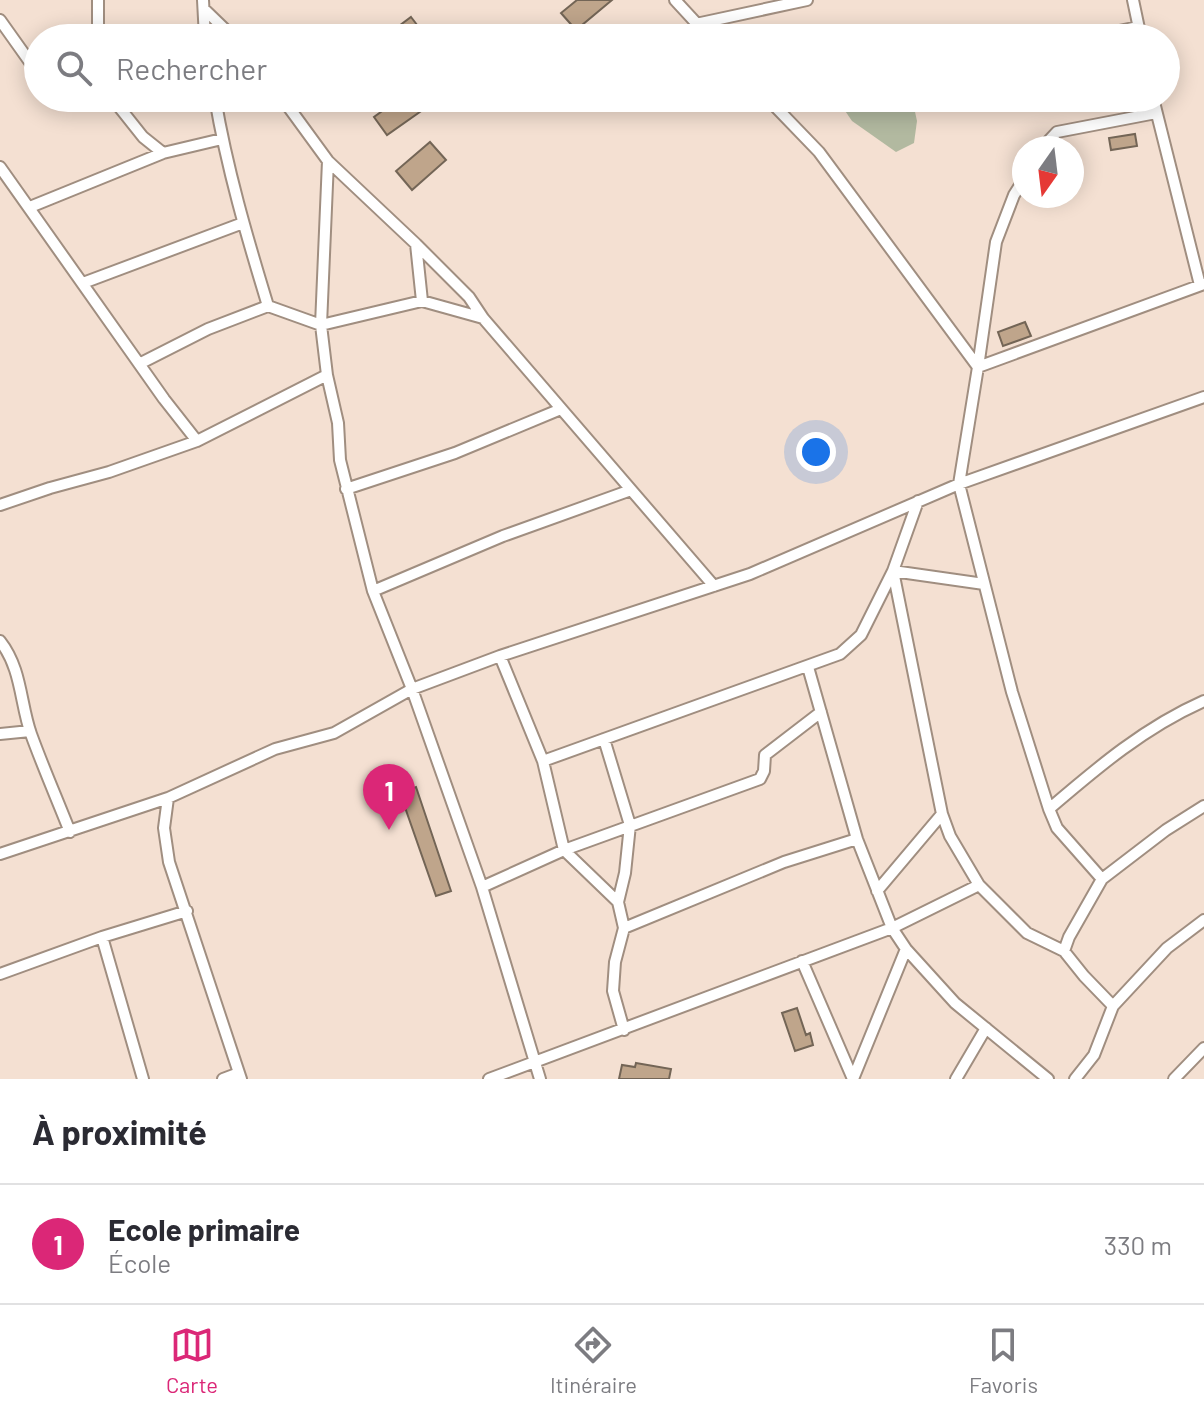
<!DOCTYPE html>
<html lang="fr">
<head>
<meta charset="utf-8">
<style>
	body { margin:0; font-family:Barlow,sans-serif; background:#f2f2f3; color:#2b2b33 }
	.compass { position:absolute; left:1012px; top:136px; width:72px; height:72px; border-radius:50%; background:#fff; box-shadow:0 4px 20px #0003; rotate:194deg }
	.you { position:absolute; left:816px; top:452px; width:28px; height:28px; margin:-20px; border:6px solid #fff; border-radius:50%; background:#1a73e8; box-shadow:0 0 0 12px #1a73e833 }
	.badge { display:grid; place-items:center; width:52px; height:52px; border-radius:50%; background:#db2777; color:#fff; font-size:26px; font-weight:700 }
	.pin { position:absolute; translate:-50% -66px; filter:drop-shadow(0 2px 4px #0008) }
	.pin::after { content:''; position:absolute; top:42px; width:28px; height:24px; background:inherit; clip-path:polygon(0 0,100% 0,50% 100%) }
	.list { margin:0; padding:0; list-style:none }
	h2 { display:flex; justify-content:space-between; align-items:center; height:104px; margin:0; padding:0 32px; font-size:34px }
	h2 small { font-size:26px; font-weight:400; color:#7c7c81 }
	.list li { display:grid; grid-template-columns:52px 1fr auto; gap:24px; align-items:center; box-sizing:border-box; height:120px; padding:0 32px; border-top:2px solid #e1e1e2 }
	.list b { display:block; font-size:30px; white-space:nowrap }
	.list p { margin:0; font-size:26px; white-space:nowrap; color:#7c7c81 }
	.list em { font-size:26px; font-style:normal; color:#7c7c81 }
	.icon { flex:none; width:44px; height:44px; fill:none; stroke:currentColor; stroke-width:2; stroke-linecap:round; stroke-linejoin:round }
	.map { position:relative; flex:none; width:1204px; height:1079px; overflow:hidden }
	.search { position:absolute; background:#fff; box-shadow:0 4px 20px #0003; left:24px; right:24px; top:24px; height:88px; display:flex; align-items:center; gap:20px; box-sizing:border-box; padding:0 28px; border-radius:44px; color:#7c7c81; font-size:30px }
	.sheet { height:224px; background:#fff }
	nav { display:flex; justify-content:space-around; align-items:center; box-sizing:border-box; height:112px; border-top:2px solid #e1e1e2; background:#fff; font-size:22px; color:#7c7c81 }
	nav a { display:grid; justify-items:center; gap:4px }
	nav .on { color:#db2777 }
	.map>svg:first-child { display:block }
</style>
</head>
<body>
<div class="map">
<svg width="1204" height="1079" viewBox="0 0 1204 1079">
	<rect width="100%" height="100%" fill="#f4e0d2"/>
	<path fill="#b2b9a0" d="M 912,98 L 917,121 L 914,143 L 896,152 L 852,121 L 837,99 Z"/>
	<path fill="#bfa58b" stroke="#736556" stroke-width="2" d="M 577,0 L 612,0 L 576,30 L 561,13 Z
		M 411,17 L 427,38 L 383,38 Z
		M 400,98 L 416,98 L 424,109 L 387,135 L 374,117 Z
		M 1135,134 L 1137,146 L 1111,150 L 1109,138 Z
		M 430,142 L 446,160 L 412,190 L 396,171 Z
		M 1025,322 L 1031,336 L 1003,346 L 998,332 Z
		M 416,787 L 451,891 L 436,896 L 400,793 Z
		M 797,1008 L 806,1035 L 810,1033 L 813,1045 L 795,1051 L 782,1013 Z
		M 636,1063 L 671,1069 L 669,1079 L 619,1079 L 622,1065 L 635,1067 Z"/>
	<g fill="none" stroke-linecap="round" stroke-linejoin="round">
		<g stroke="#a08e80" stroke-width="14">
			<path id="street" d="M 203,0 L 205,38
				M 675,0 L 710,38
				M 1133,0 L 1141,38
				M 204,9 L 234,38
				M 0,20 L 32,65 L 38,68
				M 696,24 L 807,0
				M 98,38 L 98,0
				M 1086,38 L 1138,27
				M 112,98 L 143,137 L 163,153
				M 215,98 C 227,169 247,237 268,306 L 321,325 L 327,375 L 338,423 L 340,460 L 373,591 L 412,689 L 482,887 L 540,1079
				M 282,98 L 328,161 L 416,244 L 422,301 L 483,318 L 714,586
				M 767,98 L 819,152 L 978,367 L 959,484 L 1012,692 L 1049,809 L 1057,828 L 1102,879
				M 1153,98 L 1200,285
				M 1042,148 L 1057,132 L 1156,113
				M 328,161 L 321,325 L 422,301
				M 0,167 L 164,399 L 197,441
				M 1024,179 L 1014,195 L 996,242 L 978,367 L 1204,284
				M 30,207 L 163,153 L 222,139
				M 416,244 L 469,297 L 483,318
				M 83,283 L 243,223
				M 141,363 L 208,329 L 268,306
				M 346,489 L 455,453 L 561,409
				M 918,501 L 893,571 L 942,814 L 950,836 L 979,885 L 1027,933 L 1064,951 L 1084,976 L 1113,1006
				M 0,505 L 50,488 L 109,472 L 197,441 L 327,375
				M 373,591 L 503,536 L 631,490
				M 0,641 C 22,669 20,703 31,734 C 43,767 57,799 70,832
				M 500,656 L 543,761 L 564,850 L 618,902 L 624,928 L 615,962 L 613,991 L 624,1030
				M 808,667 L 857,839 L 892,928 L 906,949 L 955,1003 L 1048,1079
				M 0,734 L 30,731
				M 604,739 L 630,825 L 625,873 L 618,902
				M 543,761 L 840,654 L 861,635 L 893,571 L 984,584
				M 168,798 L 164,828 L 169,862 L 241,1079
				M 1049,809 C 1098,767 1145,727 1204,701
				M 0,854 L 168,798 L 275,749 L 334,733 L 412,689 L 500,656 L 750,574 L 959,484 L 1204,397
				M 482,887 L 564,850 L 760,779 L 764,771 L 765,755 L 821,712
				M 877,891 L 942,814
				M 624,928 L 784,862 L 857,839
				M 102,937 L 143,1079
				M 1064,951 L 1069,937 L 1102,879 L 1166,830 L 1204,806
				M 802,961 L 853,1079
				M 0,974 L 102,937 L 187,911
				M 223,1079 L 239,1073
				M 489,1079 L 892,928 L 979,885
				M 853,1079 L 906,949
				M 956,1079 L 986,1028
				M 1075,1079 L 1094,1055 L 1113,1006 L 1167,948 L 1204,920
				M 1174,1079 L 1204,1048"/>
		</g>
		<use href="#street" stroke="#fff" stroke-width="10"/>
	</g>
</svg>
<svg class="compass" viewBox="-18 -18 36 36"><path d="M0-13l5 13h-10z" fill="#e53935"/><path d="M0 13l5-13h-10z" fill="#7c7c81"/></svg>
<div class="you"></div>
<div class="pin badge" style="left:389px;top:830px">1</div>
<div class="search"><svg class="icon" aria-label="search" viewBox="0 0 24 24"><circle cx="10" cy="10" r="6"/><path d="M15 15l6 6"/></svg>Rechercher</div>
</div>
<section class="sheet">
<h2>À proximité<small></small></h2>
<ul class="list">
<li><span class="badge">1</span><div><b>Ecole primaire</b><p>École</p></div><em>330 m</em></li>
</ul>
</section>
<nav>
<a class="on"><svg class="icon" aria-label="map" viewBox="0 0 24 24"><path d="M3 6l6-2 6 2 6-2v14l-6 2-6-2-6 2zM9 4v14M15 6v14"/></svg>Carte</a>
<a><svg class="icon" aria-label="directions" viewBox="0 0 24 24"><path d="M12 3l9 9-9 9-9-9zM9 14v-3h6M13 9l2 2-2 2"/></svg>Itinéraire</a>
<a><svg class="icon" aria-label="saved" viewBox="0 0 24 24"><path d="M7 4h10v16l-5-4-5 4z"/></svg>Favoris</a>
</nav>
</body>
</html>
